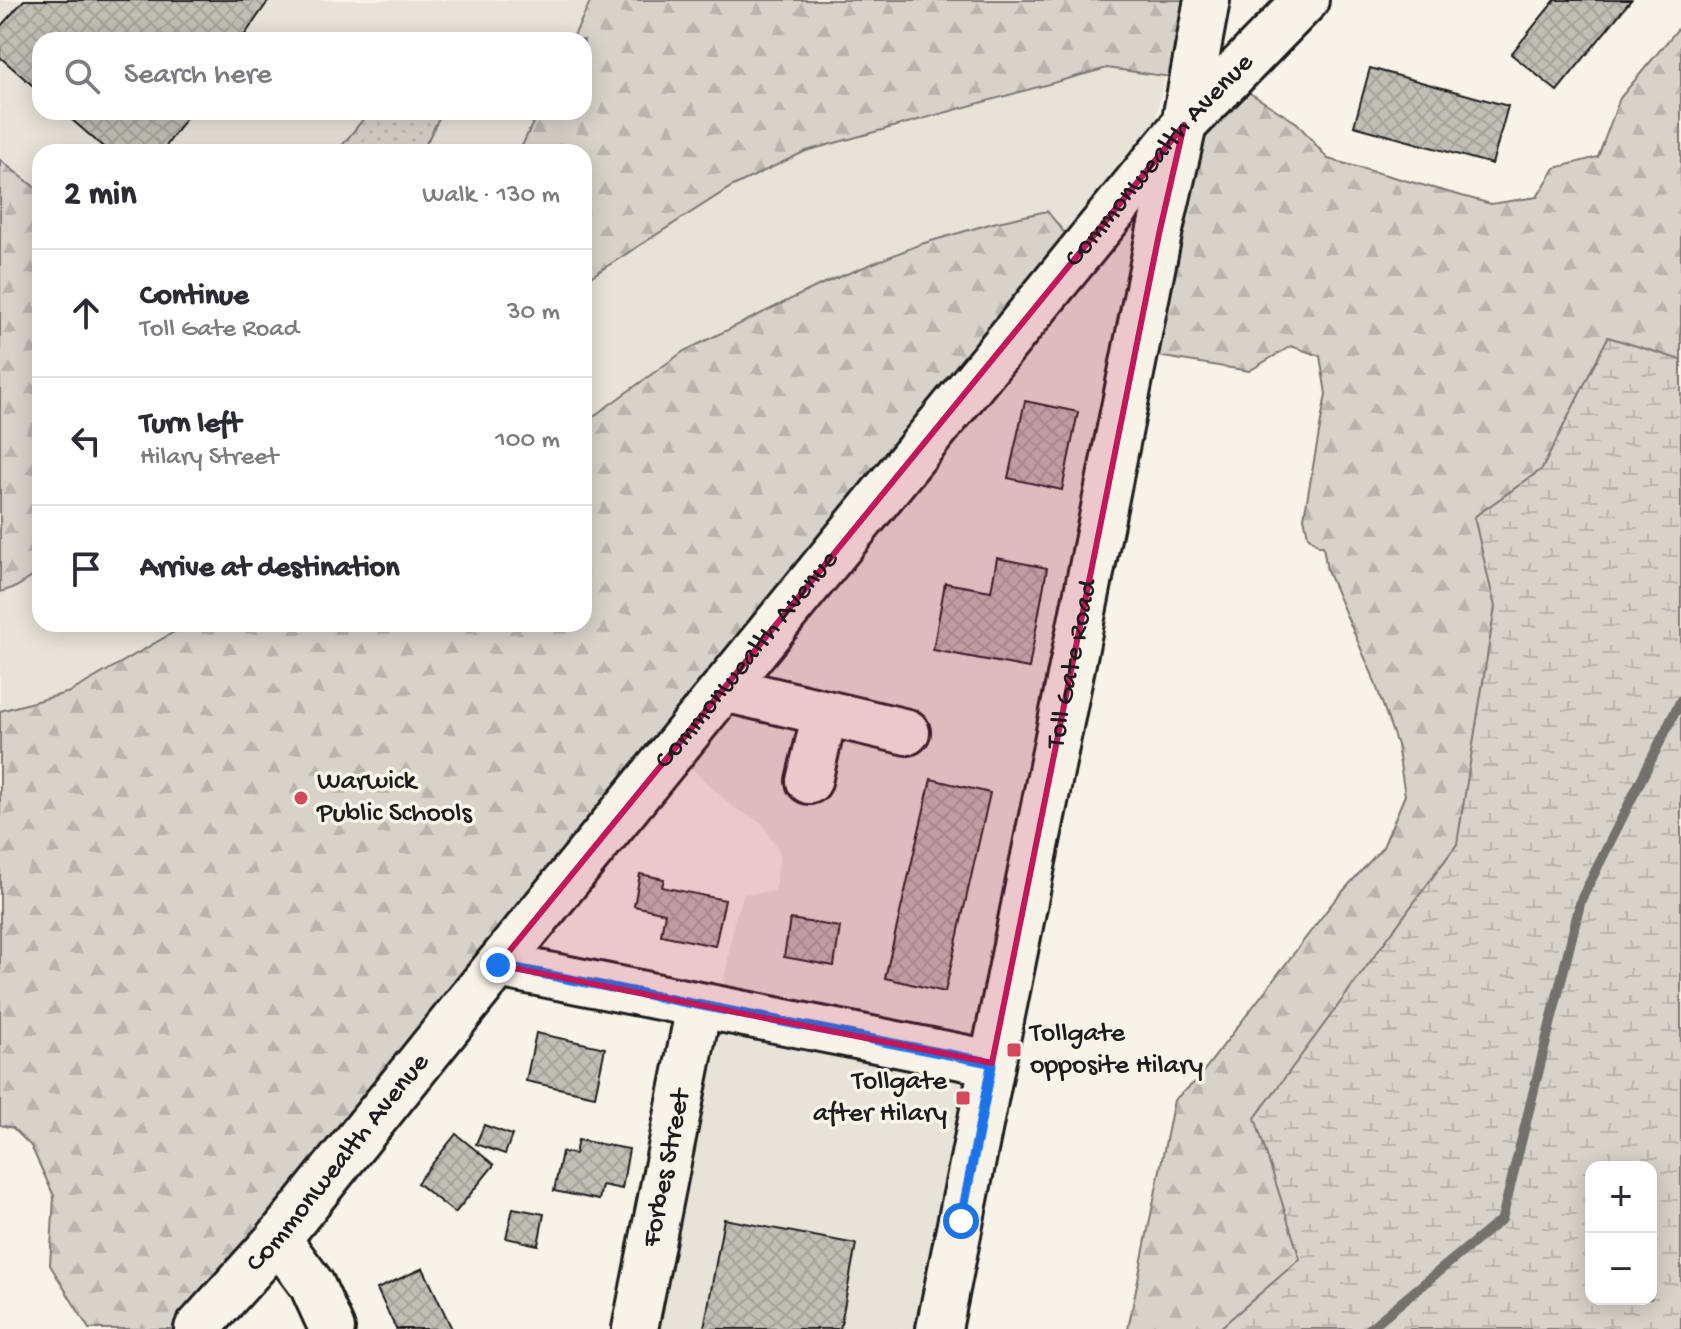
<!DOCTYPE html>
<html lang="en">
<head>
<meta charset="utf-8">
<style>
	body { margin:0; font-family:"Gochi Hand",sans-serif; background:#f7f7f7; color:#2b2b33 }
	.controls { position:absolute; right:24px; bottom:24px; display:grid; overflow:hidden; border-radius:16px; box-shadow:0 4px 20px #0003 }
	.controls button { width:72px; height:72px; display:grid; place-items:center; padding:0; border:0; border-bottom:2px solid #e1e1e2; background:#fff; color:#2b2b33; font:40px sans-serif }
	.stop { position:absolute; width:24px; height:24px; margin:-18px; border:6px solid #1a73e8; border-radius:50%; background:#fff }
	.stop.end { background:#1a73e8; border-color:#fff; box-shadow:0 2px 8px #0008 }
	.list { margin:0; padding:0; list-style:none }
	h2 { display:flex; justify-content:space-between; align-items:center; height:104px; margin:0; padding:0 32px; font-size:34px }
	h2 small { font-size:26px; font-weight:400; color:#7c7c81 }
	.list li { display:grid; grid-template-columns:52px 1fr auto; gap:24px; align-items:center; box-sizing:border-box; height:128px; padding:0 32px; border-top:2px solid #e1e1e2 }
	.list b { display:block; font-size:30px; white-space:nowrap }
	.list p { margin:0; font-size:26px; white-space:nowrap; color:#7c7c81 }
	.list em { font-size:26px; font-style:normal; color:#7c7c81 }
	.icon { flex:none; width:44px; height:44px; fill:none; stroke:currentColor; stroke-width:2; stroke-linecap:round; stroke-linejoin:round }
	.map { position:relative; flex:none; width:1681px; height:1329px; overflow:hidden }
	.search { position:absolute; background:#fff; box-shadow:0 4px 20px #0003; left:32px; top:32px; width:560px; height:88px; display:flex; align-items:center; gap:20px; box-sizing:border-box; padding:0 28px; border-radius:24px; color:#7c7c81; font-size:30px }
	.panel { position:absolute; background:#fff; box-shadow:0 4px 20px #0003; left:32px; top:144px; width:560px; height:488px; border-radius:24px }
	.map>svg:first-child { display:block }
</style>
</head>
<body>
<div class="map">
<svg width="1681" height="1329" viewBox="0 0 1681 1329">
	<defs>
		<pattern id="grass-dots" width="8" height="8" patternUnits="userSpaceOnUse" patternTransform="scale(2)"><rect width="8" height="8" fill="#d7d3cb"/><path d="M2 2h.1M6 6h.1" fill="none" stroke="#b8b5ae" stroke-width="1.8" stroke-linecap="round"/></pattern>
		<pattern id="forest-firs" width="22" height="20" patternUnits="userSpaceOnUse" patternTransform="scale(2)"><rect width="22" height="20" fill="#d7d3cb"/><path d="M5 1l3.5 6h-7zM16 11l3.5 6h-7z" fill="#b8b5ae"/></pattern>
		<pattern id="wetland-marsh" width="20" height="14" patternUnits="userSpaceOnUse" patternTransform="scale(2)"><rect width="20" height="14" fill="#d7d3cb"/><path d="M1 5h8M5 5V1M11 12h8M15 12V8" fill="none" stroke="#b8b5ae"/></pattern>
		<pattern id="building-cross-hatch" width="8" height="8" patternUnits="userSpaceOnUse" patternTransform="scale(2)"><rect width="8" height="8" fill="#c0beb5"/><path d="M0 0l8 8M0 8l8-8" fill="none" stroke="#a4a39b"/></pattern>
	</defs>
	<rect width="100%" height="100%" fill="#f7f3e8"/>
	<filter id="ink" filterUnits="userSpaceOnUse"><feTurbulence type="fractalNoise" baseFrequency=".0125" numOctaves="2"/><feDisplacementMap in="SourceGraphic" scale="16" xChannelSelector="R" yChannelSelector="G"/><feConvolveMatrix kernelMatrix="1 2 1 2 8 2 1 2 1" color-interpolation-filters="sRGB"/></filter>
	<g filter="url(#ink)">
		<path fill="#e6e3d9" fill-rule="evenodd" d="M 0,0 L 1180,0 L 1155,124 L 1129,184 L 158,1316 L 0,972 ZM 40,40 L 584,40 L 584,112 L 40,112 ZM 40,152 L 584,152 L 584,624 L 40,624 Z
			M 1156,196 L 939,1329 L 619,1329 L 719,1012 L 734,922 L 744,894 L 775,891 L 780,853 L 762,823 L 734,808 L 678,756 L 1089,270 Z"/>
		<path fill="url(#grass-dots)" stroke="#7a7874" stroke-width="2" d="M 369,112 L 442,112 L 422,152 L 337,152 Z"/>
		<path fill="url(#forest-firs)" stroke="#7a7874" stroke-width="2" d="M 591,0 L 1210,0 L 1192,80 L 1107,68 L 806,151 L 731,187 L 584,281 L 584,152 L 519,152 L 538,112 L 584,112 L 584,40 L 572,40 Z
			M 1681,25 L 1681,819 L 1295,1329 L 1128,1329 L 1174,1100 L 1196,1081 L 1334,901 L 1383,847 L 1405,795 L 1397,745 L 1372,674 L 1327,571 L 1323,546 L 1319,546 L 1308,536 L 1304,517 L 1326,394 L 1320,356 L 1291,346 L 1249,371 L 1151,355 L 1190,152 L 1245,90 L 1297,123 L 1328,159 L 1491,204 L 1537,197 L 1555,168 L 1598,157 L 1620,98 Z
			M 0,160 L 40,191 L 40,572 L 16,587 L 0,592 Z
			M 1047,211 L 1091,266 L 199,1329 L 89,1329 L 50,1265 L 54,1196 L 31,1146 L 13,1128 L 0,1125 L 0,711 L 70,692 L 188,624 L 584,624 L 584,423 L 684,351 L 822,284 L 921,244 L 993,223 Z"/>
		<path fill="url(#wetland-marsh)" stroke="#7a7874" stroke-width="2" fill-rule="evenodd" d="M 1608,337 L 1681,360 L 1681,1329 L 1219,1329 L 1300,1259 L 1255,1118 L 1457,844 L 1495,607 L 1474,517 L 1542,469 ZM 1591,1167 L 1651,1167 L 1651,1299 L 1591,1299 Z"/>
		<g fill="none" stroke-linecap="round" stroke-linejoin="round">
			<path stroke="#72716c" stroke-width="10" d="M 1369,1329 L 1502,1219 L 1581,900 L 1681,700"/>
		</g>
		<path fill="url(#building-cross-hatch)" stroke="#1c1c1c" stroke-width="2" d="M 24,0 L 269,0 L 241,40 L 40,40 L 40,92 L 0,57 L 0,27 Z
			M 1555,0 L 1631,0 L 1557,91 L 1511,54 Z
			M 1370,68 L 1508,106 L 1492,164 L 1354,126 Z
			M 63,112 L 190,112 L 162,152 L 109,152 Z
			M 1025,401 L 1078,412 L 1062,490 L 1008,478 Z
			M 997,558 L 1047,568 L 1029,668 L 933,650 L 945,583 L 991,591 Z
			M 931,779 L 990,793 L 945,992 L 885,978 Z
			M 640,874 L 664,879 L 662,887 L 725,900 L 715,946 L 661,935 L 665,913 L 634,906 Z
			M 790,919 L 840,927 L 834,966 L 784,957 Z
			M 536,1033 L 605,1048 L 595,1096 L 526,1081 Z
			M 484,1125 L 512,1135 L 505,1154 L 476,1144 Z
			M 456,1134 L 494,1165 L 455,1213 L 417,1183 Z
			M 578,1140 L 629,1149 L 622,1189 L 602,1185 L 599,1200 L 554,1191 L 562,1152 L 575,1154 Z
			M 513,1208 L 544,1214 L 538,1245 L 506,1238 Z
			M 724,1219 L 856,1244 L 840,1329 L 704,1329 Z
			M 423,1268 L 452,1329 L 396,1329 L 377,1289 Z"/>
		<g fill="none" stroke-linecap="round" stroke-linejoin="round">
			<g stroke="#1c1c1c" stroke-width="50">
				<g id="minor">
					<path d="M 724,689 L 907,732"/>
					<path d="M 809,781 L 825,713"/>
					<path d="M 498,965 L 992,1063"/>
					<path d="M 278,1239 L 312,1285 L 332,1329"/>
					<path id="s1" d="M 197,1329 L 278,1239 L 498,965 L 1184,125 L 1306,0"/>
					<path id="s2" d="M 635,1329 L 699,1006"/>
				</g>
			</g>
			<g stroke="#1c1c1c" stroke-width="50">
				<g id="major">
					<path id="s3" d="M 939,1329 L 1159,234 L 1184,125 L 1207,0"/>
				</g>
			</g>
			<use href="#minor" stroke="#f7f3e8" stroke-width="44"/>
			<use href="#major" stroke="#f7f3e8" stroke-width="44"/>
		</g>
	</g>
	<g fill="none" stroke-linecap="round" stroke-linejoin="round" filter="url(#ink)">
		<path stroke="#1a73e8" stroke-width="10" d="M 498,965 L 992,1063 L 961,1221"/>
	</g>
	<path fill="#c2185b" fill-opacity="0.2" stroke="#c2185b" stroke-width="6" stroke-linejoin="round" d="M 1184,125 L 1159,234 L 992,1063 L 498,965 Z"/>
	<g fill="#d1495b" stroke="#f7f3e8" stroke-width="3">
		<circle cx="301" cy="798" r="8"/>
		<rect x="1006" y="1042" width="16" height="16" rx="4"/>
		<rect x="955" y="1090" width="16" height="16" rx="4"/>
	</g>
	<g text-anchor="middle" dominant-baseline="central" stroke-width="7" stroke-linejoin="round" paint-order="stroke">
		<g font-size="28" fill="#1c1c1c" stroke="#f7f3e8">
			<text stroke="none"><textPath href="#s1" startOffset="1514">Commonwealth Avenue</textPath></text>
			<text stroke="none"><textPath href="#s1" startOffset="866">Commonwealth Avenue</textPath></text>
			<text stroke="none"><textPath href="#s3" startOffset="678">Toll Gate Road</textPath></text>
			<text stroke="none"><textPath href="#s1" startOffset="218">Commonwealth Avenue</textPath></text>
			<text stroke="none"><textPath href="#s2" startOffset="164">Forbes Street</textPath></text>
		</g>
		<g font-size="28" fill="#1c1c1c" stroke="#f7f3e8" text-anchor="start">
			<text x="317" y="782">Warwick<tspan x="317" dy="32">Public Schools</tspan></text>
			<text x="1030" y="1034">Tollgate<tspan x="1030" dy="32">opposite Hilary</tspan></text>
			<text x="947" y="1082" text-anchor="end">Tollgate<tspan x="947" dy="32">after Hilary</tspan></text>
		</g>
	</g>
</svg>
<div class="controls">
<button>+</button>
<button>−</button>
</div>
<div class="stop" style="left:961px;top:1221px"></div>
<div class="stop end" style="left:498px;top:965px"></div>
<div class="search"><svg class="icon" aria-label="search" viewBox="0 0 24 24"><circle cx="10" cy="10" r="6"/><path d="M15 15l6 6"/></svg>Search here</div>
<section class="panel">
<h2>2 min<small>Walk · 130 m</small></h2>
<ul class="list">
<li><svg class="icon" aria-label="ahead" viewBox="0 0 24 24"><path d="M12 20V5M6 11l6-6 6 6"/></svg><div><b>Continue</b><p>Toll Gate Road</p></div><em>30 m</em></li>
<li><svg class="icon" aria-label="left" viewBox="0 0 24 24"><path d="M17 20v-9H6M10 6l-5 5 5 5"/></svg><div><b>Turn left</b><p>Hilary Street</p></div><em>100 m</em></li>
<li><svg class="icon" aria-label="arrive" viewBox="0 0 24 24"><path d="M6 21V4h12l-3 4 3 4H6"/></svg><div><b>Arrive at destination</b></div></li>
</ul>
</section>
</div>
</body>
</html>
